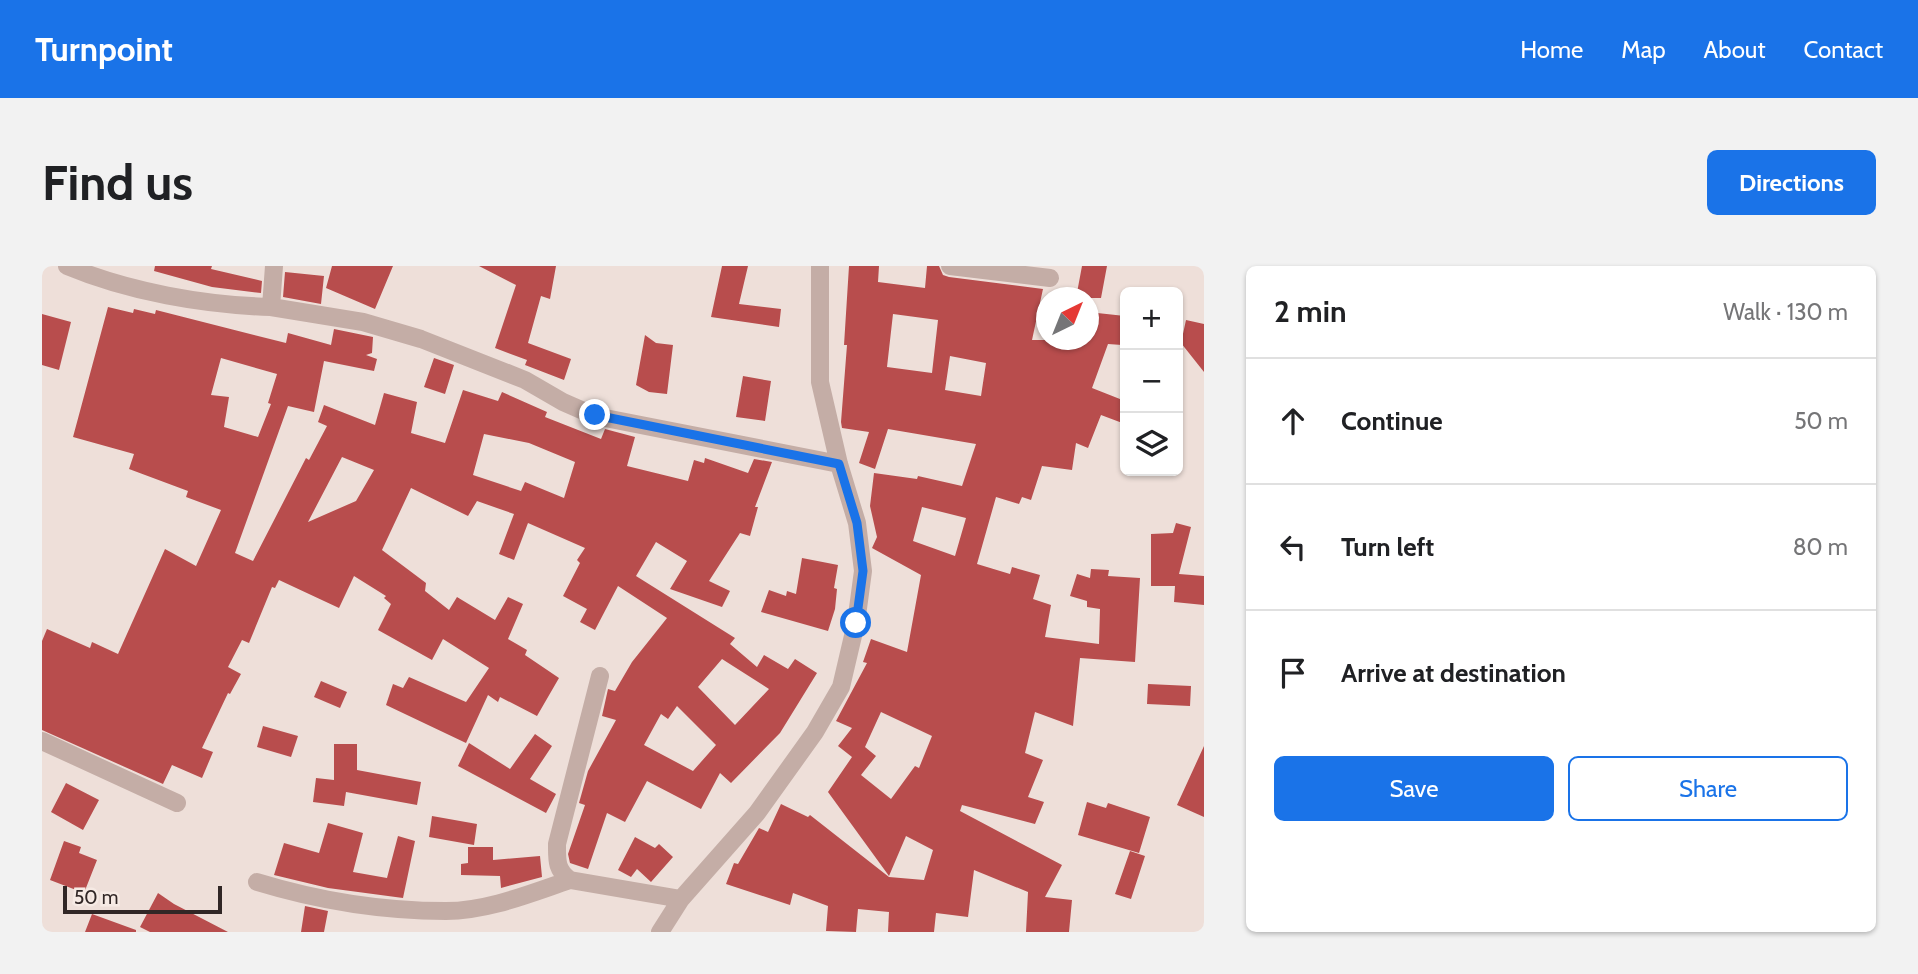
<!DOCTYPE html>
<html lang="en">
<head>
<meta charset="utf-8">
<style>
	body { margin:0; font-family:Cabin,sans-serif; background:#f2f2f2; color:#202124 }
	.controls { position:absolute; right:21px; top:21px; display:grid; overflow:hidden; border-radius:10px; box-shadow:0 2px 5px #0004 }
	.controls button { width:63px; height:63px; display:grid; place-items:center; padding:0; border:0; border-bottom:2px solid #e0e0e0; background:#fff; color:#202124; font:35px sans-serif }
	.compass { position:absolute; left:994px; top:21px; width:63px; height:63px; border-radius:50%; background:#fff; box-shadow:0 2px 5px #0004; rotate:43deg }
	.scale { position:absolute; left:21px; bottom:18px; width:159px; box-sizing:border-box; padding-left:7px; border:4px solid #312726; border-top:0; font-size:19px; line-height:24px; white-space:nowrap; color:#312726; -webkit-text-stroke:5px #f6eae4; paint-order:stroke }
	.stop { position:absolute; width:21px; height:21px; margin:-16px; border:5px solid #1a73e8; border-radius:50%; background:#fff }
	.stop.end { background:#1a73e8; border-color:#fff; box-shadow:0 2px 7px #0008 }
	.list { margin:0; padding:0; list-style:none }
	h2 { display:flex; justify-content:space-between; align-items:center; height:91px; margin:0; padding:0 28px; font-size:30px }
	h2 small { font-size:23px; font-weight:400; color:#757577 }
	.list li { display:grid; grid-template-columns:46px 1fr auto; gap:21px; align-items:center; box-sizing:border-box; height:126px; padding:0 28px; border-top:2px solid #e0e0e0 }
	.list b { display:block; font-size:26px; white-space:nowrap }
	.list em { font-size:23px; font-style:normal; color:#757577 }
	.actions { display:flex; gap:14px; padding:21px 28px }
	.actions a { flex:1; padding:16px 0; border:2px solid #1a73e8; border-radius:10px; text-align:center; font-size:24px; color:#1a73e8 }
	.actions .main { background:#1a73e8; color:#fff }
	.icon { flex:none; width:38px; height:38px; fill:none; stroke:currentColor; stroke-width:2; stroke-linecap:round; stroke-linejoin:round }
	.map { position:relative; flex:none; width:1162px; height:666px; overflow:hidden; border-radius:10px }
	header { display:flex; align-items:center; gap:42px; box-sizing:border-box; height:98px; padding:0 35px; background:#1a73e8; color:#fff }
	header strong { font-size:33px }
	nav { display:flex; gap:38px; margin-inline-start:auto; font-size:24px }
	.intro { display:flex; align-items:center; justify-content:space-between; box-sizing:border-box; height:168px; padding:0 42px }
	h1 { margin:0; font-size:49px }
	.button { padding:18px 32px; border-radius:10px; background:#1a73e8; color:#fff; font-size:24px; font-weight:700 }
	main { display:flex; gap:42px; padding:0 42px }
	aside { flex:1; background:#fff; border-radius:10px; box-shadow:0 2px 5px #0004 }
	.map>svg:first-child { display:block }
</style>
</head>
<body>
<header>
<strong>Turnpoint</strong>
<nav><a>Home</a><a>Map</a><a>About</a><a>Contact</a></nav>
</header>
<div class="intro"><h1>Find us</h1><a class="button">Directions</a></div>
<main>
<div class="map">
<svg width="1162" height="666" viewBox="0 0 1162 666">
	<rect width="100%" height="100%" fill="#eedfd9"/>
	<path fill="#b84d4d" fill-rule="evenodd" d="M 113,0 L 170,0 L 169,3 L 220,15 L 219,27 L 170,21 L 112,5 Z
		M 290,0 L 351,0 L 333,43 L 284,22 Z
		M 437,0 L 514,0 L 508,33 L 499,30 L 486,77 L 529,93 L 522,114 L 483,99 L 485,94 L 453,82 L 474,19 Z
		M 680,0 L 706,0 L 697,38 L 739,43 L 737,61 L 669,51 Z
		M 807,0 L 837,0 L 836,16 L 883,22 L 885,0 L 897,0 L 901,9 L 907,11 L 1001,23 L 990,74 L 1046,74 L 1046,46 L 1083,50 L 1080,79 L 1066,78 L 1050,122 L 1083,135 L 1083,158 L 1059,149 L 1046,182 L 1034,177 L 1030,204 L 1000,200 L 989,234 L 980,231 L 977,238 L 954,231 L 935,298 L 968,308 L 970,301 L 998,309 L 991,333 L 1009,339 L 1003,371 L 1057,378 L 1058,343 L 1045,341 L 1045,335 L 1028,330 L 1035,308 L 1048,312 L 1049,303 L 1067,304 L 1066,310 L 1098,312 L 1093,396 L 1038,392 L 1031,460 L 993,446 L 983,487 L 1001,494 L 986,531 L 1002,536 L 993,558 L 920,539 L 918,545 L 1020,599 L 1003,631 L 1030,634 L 1027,666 L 984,666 L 986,626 L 932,604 L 926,651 L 894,647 L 892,666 L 846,666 L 847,646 L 816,643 L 814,666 L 784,665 L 786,640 L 751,627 L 748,639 L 684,618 L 692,597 L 696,598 L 717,562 L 726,566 L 739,538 L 766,551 L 768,549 L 847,611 L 882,614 L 891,584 L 864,570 L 847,610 L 786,526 L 810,491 L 796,480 L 810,462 L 794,455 L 825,397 L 821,396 L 829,373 L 865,386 L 879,309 L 830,282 L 835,271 L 828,240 L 832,207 L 875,213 L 876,210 L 920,220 L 934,178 L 846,163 L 833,203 L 817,197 L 827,166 L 800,162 L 799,156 L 805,79 L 802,79 ZM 851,48 L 896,54 L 890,107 L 845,101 ZM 908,90 L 944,97 L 939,130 L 903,124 ZM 880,241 L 924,252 L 913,290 L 871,275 ZM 839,446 L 890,470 L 877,502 L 873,500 L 849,533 L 819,509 L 834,490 L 823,481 Z
		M 1040,0 L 1065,0 L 1059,32 L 1034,32 Z
		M 243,6 L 282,10 L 279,38 L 241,31 Z
		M 66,41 L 91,47 L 92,43 L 113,48 L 114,44 L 244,77 L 246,67 L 289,79 L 292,63 L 331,71 L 330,87 L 324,89 L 335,93 L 332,105 L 282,95 L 272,146 L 246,140 L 193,287 L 211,295 L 264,192 L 267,194 L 285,160 L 276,156 L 282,139 L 333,159 L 342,127 L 375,136 L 369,167 L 403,177 L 421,124 L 456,135 L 460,126 L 505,146 L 503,151 L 559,173 L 563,163 L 593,171 L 585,200 L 646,215 L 652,194 L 662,197 L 663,192 L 706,207 L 712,193 L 730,196 L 713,241 L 716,241 L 708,270 L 698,267 L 667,315 L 688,325 L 680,341 L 628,323 L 645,295 L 614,276 L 594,310 L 693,372 L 688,378 L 715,401 L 722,389 L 746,403 L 753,393 L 775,407 L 738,467 L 689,517 L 678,507 L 659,543 L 605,515 L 583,556 L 565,547 L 546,603 L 528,597 L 526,588 L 543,539 L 537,537 L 546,505 L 574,454 L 560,450 L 566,423 L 573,425 L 590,396 L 625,352 L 576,320 L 553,364 L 538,356 L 545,343 L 521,330 L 538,297 L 535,294 L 543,282 L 486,257 L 472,294 L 457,288 L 472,248 L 435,235 L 426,250 L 369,222 L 340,284 L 384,317 L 383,325 L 407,344 L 415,331 L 453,354 L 466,331 L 481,338 L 466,373 L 485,384 L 483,389 L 517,412 L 495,450 L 458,431 L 456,436 L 446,429 L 424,477 L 344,439 L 351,418 L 361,422 L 367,411 L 424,436 L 447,402 L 401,373 L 390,394 L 336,364 L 349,338 L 342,332 L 344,330 L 312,310 L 297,342 L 237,314 L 233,322 L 230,321 L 207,377 L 200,374 L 186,401 L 199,408 L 188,428 L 186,427 L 160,482 L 171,486 L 160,512 L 130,499 L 121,518 L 0,464 L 0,375 L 5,363 L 48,382 L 50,376 L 76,388 L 123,283 L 154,300 L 179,244 L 144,231 L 146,225 L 87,203 L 92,188 L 31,171 ZM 179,92 L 235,108 L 226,137 L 229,138 L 216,171 L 182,161 L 187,131 L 169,129 ZM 442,168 L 487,177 L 533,196 L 522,232 L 483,216 L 479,225 L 431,209 ZM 300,191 L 332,204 L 314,235 L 266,256 ZM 680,393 L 727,423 L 693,459 L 656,421 ZM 635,440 L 674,479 L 651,505 L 602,479 L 619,448 L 626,453 Z
		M 0,48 L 29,56 L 17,104 L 0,99 Z
		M 1144,54 L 1162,58 L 1162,106 L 1139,77 Z
		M 603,69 L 614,77 L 631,79 L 625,128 L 607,126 L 594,119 Z
		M 392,92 L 412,99 L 403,128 L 382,121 Z
		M 701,110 L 729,115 L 723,155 L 694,151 Z
		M 1134,257 L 1149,261 L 1137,308 L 1162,310 L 1162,339 L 1132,336 L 1133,320 L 1109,320 L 1109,268 L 1131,267 Z
		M 760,292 L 796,299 L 792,322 L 795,323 L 793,343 L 786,365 L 719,346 L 727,324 L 744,330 L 745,325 L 754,328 Z
		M 279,415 L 305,426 L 298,442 L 272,431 Z
		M 1106,418 L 1149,420 L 1148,440 L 1105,438 Z
		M 221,460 L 256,470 L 249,491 L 215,481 Z
		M 493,468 L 510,480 L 488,513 L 514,528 L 504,547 L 416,500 L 427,477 L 468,503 Z
		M 292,478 L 315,478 L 315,504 L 379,516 L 375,539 L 304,526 L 302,540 L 271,536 L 274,512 L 292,514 Z
		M 1162,480 L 1162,551 L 1135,539 Z
		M 24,517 L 57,534 L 41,564 L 9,546 Z
		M 1045,536 L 1064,542 L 1066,537 L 1108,551 L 1097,587 L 1036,569 Z
		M 390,550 L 435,558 L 432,579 L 387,571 Z
		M 286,557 L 321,567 L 311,606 L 345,612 L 356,570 L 373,575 L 361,632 L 286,622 L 232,609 L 242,577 L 277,587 Z
		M 593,571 L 613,582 L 617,578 L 631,591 L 609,616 L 595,603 L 589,611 L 576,604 Z
		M 22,575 L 39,581 L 37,587 L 55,594 L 42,627 L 8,614 Z
		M 426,581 L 451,581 L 451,594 L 498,590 L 500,611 L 459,622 L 458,610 L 419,609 L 419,598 L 426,597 Z
		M 1088,585 L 1103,590 L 1089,633 L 1073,628 Z
		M 116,627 L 132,638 L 186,666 L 108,666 L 98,661 Z
		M 263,640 L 286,645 L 282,666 L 259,666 Z
		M 50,648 L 94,664 L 94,666 L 43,666 Z"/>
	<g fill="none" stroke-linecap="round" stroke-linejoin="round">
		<path stroke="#c4ada6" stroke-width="18" d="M 25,0 C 87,26 162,39 229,41 L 232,0
			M 908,0 L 1008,12
			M 229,41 L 321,56 L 379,73 L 483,114 L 521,136 L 553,150 L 797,198
			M 558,410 L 515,578 C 515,594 514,604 528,614 L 639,633
			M 0,475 L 135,537
			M 215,616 C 274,634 341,645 404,645 C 446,645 489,627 528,614
			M 618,666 L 639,633 L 715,547 L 773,466 L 799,421 L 814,357 L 821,305 L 815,257 L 797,198 L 778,116 L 778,0"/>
	</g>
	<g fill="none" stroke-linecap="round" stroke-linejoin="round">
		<path stroke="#1a73e8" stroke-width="9" d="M 553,149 L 797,198 L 815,257 L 821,305 L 814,357"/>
	</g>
</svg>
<div class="controls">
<button>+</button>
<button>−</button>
<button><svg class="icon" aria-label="layers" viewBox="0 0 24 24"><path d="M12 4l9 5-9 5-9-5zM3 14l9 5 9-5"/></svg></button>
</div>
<svg class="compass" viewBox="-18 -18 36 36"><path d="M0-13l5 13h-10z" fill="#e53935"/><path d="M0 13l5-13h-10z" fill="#757577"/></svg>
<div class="scale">50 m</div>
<div class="stop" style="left:814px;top:357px"></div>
<div class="stop end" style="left:553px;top:149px"></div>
</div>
<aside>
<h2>2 min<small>Walk · 130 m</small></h2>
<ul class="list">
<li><svg class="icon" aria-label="ahead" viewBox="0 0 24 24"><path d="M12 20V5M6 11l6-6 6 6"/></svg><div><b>Continue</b></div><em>50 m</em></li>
<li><svg class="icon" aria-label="left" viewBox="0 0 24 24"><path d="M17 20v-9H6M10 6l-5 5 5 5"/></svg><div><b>Turn left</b></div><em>80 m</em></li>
<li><svg class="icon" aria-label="arrive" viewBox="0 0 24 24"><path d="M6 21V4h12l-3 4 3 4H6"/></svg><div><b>Arrive at destination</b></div></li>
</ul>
<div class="actions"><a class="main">Save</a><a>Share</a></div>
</aside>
</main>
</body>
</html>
